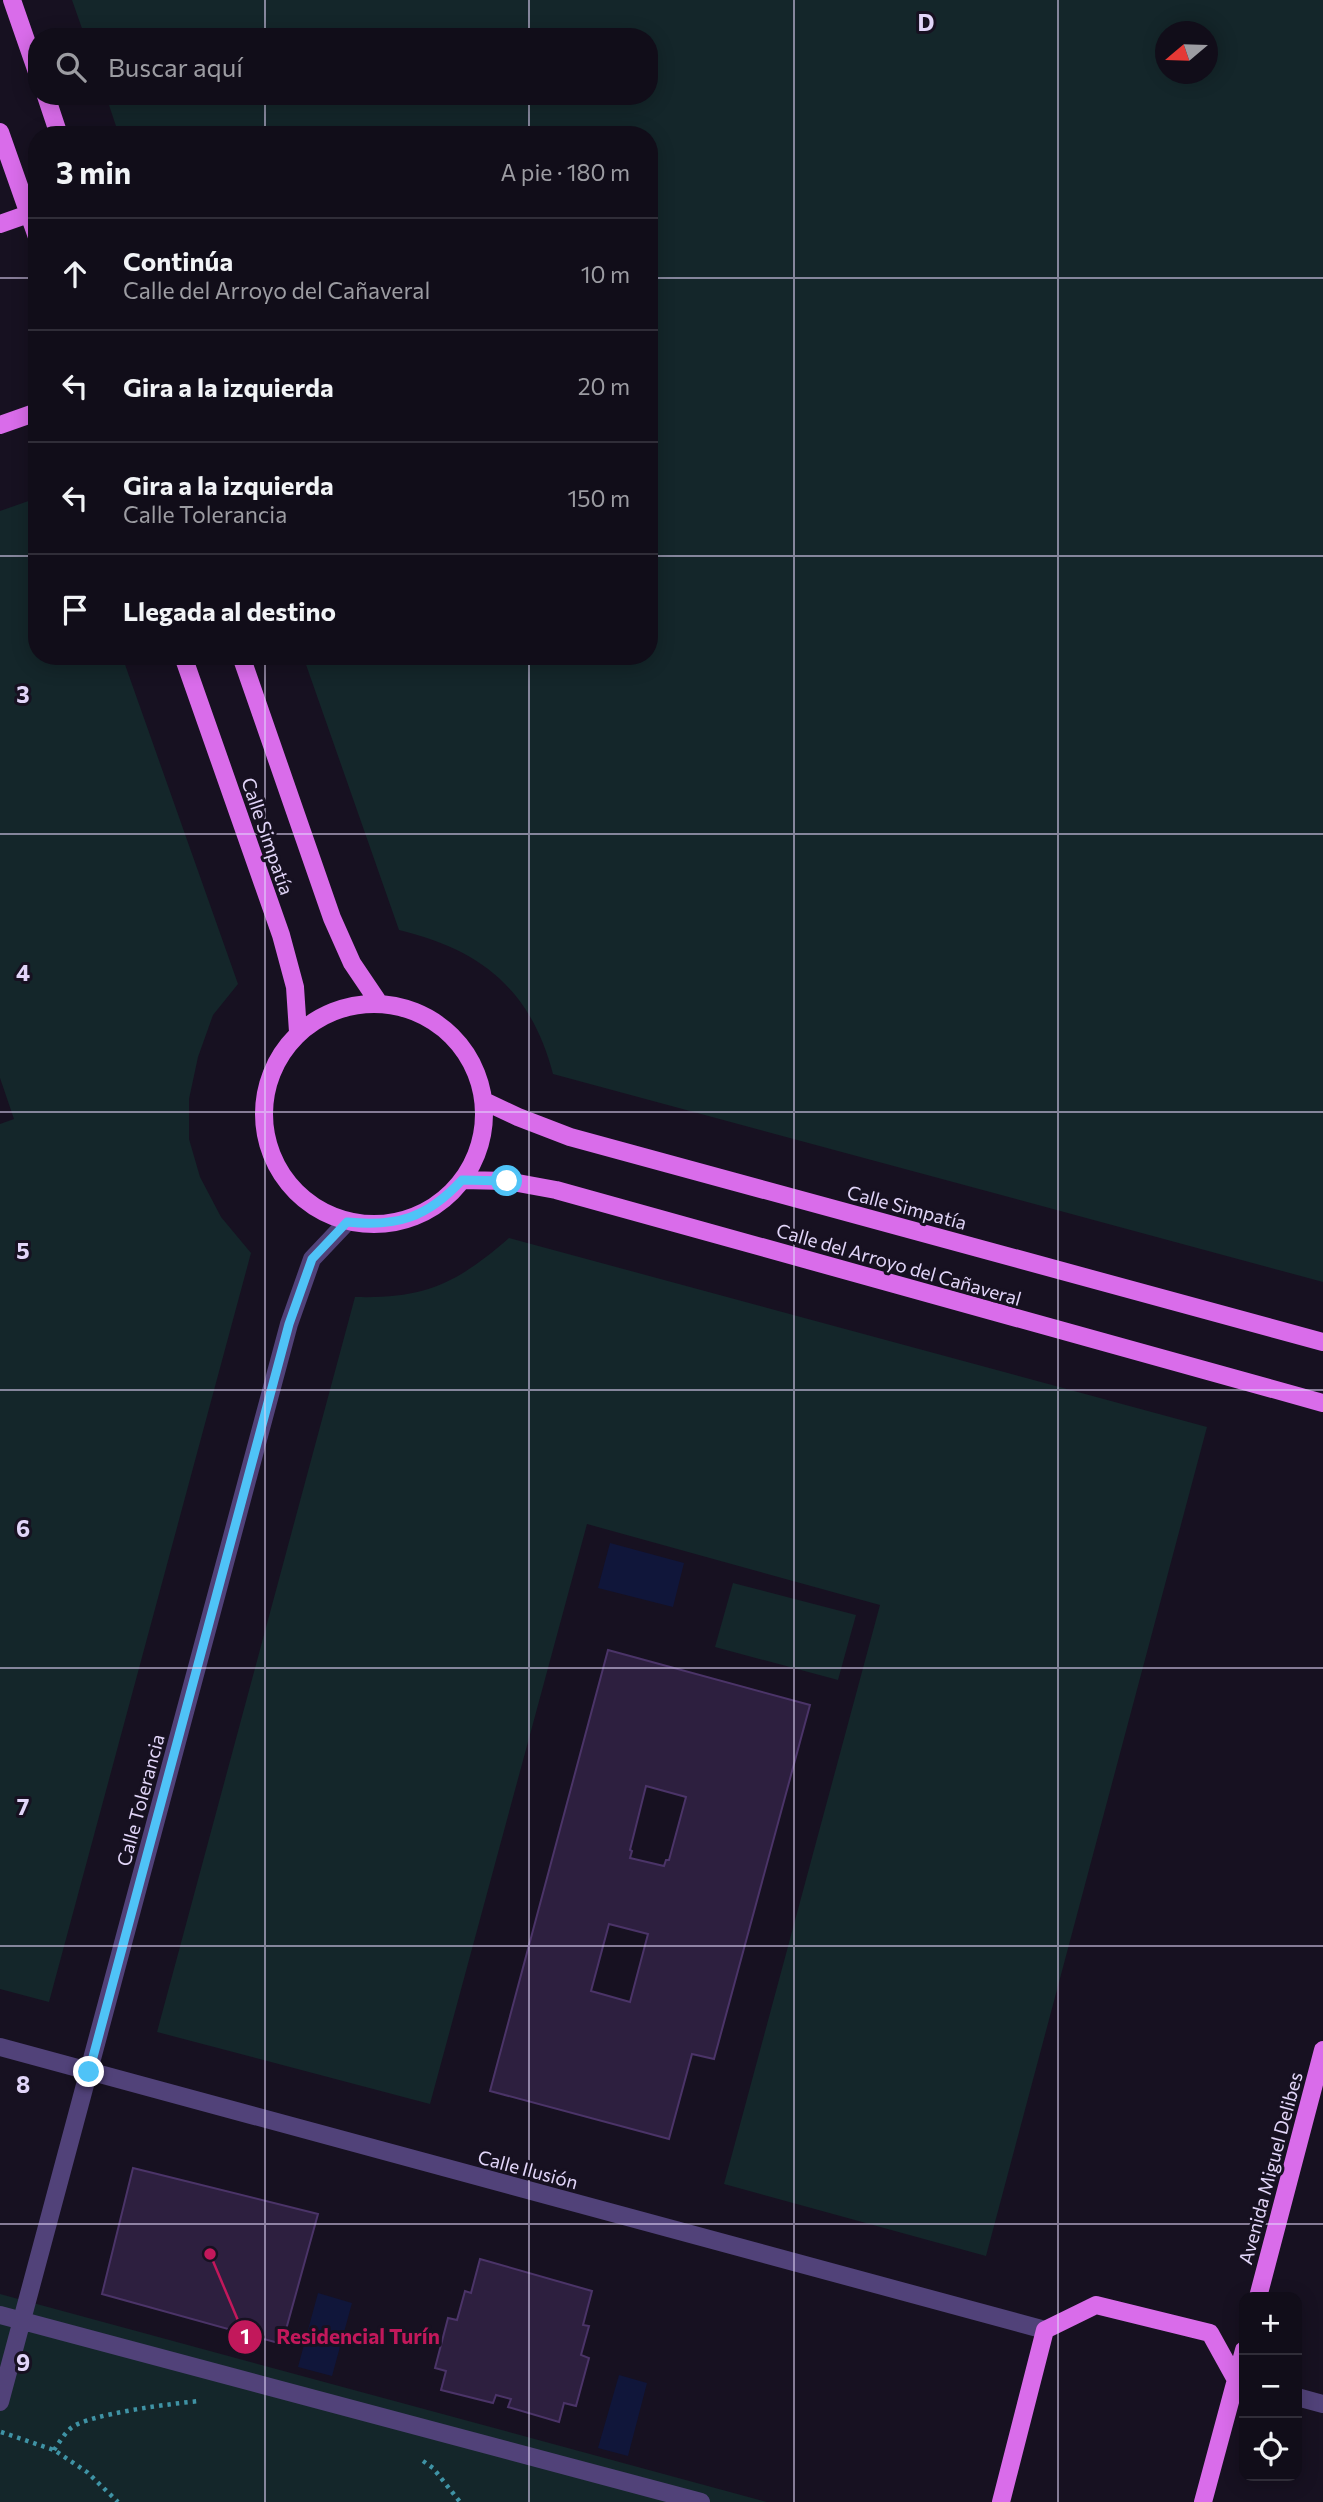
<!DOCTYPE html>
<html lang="es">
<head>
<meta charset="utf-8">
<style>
	body { margin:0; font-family:Commissioner,sans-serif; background:#1a1622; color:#f1f3f6 }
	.controls { position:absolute; right:21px; bottom:21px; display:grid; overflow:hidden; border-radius:14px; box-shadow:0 4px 18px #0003 }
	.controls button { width:63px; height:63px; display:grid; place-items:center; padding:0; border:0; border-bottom:2px solid #302d38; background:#110d19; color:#f1f3f6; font:35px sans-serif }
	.compass { position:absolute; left:1155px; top:21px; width:63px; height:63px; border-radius:50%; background:#110d19; box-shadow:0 4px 18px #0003; rotate:251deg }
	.stop { position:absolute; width:21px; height:21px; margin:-16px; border:5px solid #4fc3f7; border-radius:50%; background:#fff }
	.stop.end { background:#4fc3f7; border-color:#fff; box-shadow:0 2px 7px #0008 }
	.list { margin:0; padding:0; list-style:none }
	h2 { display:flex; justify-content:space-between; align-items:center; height:91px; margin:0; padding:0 28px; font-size:30px }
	h2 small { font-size:23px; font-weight:400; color:#9c9ca2 }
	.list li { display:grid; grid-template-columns:46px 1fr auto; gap:21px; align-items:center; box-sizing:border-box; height:112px; padding:0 28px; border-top:2px solid #302d38 }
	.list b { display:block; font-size:26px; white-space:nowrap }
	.list p { margin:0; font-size:23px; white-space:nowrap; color:#9c9ca2 }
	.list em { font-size:23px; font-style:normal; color:#9c9ca2 }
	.icon { flex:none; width:38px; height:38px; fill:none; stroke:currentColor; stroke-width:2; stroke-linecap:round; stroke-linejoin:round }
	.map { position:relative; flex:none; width:1323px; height:2502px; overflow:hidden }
	.search { position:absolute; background:#110d19; box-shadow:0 4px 18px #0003; left:28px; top:28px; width:630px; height:77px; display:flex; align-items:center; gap:18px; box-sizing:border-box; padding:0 24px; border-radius:28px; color:#9c9ca2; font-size:26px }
	.panel { position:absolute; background:#110d19; box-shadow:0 4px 18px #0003; left:28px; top:126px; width:630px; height:539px; border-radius:28px }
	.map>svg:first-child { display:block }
</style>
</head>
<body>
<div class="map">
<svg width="1323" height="2502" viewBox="0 0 1323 2502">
	<rect width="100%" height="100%" fill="#171121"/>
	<path fill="#14262a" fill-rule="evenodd" d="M 72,0 L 1323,0 L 1323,1282 L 553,1074 C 531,990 482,950 399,930 L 303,656 L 649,656 L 649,135 L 119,135 L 106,96 L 649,96 L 649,37 L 85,37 ZM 1166,32 L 1208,32 L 1208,74 L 1166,74 Z
		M 37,498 L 37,656 L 122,656 L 238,984 L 213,1015 L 198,1057 L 189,1099 L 189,1139 L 200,1177 L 221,1217 L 251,1253 L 49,2002 L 0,1989 L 0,1124 L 14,1119 L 0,1078 L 0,511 Z
		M 509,1238 L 1207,1427 L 986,2256 L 724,2184 L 880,1605 L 587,1524 L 430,2104 L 157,2032 L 355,1297 C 426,1299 457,1283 509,1238 Z
		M 733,1583 L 856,1615 L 838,1680 L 715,1647 Z
		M 0,2294 L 767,2502 L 0,2502 Z"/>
	<path fill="#10163a" d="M 610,1543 L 684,1563 L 673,1607 L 598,1588 Z
		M 318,2293 L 352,2303 L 332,2376 L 298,2367 Z
		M 619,2375 L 647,2383 L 628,2456 L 598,2448 Z"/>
	<path fill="#2d1f3f" stroke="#4b3468" stroke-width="2" fill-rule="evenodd" d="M 608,1650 L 810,1705 L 714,2059 L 692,2054 L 669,2139 L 490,2091 ZM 646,1786 L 686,1797 L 669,1860 L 666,1860 L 664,1866 L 630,1858 L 632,1851 L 630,1850 ZM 609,1924 L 648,1934 L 630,2002 L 591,1991 Z
		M 133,2168 L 318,2214 L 282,2344 L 102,2294 Z
		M 480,2259 L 592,2291 L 583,2325 L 589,2326 L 581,2355 L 589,2358 L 576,2406 L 564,2403 L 559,2422 L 508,2407 L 511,2399 L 496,2395 L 493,2403 L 441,2390 L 446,2371 L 435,2368 L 448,2318 L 457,2320 L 465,2291 L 471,2293 Z"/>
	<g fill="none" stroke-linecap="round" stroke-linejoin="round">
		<path stroke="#3f93a5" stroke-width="4.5" stroke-dasharray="3.5 5" stroke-linecap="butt" d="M 1,2432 L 54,2450 L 87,2472 L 118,2502
			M 54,2450 C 59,2443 64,2434 71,2428 C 88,2414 175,2403 200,2401
			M 423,2461 L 433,2468 L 460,2502"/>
		<path stroke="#514279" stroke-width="18" d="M 0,2047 L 1045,2330
			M 0,2315 L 701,2502
			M 1297,2397 L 1323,2404
			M 0,2402 L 289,1324 L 312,1259 L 347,1222"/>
		<path stroke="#d96cea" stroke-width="18" d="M 12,0 L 37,72
			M 46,96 L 59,135
			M 0,132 L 37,237
			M 0,224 L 37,211
			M 0,425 L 37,412
			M 183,656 L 281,935 L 295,987 L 298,1032
			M 241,656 L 332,918 L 352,963 L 379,1003
			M264 1114a110 110 0 1 1 220 0a110 110 0 1 1-220 0Z
			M 484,1101 L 518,1117 L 570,1137 L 1323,1342
			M 462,1180 L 507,1181 L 556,1190 L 1323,1403
			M 1258,2297 L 1323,2050
			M 1001,2502 L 1045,2330 L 1096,2305 L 1210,2333 L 1236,2380
			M 1203,2502 L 1244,2350"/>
	</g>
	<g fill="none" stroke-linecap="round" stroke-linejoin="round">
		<path stroke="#4fc3f7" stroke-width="9" d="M 89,2072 L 289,1324 L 312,1259 L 347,1222 C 397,1227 427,1218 462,1180 L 507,1181"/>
	</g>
	<path fill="none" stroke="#e2d6f9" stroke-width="2" stroke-opacity="0.55" d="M 265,0 L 265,37M 529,0 L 529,37M 794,0 L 794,2502M 1058,0 L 1058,2502M 265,96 L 265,135M 529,96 L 529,135M 0,278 L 37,278M 649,278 L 1323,278M 0,556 L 37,556M 649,556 L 1323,556M 265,656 L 265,2502M 529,656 L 529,2502M 0,834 L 1323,834M 0,1112 L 1323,1112M 0,1390 L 1323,1390M 0,1668 L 1323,1668M 0,1946 L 1323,1946M 0,2224 L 1323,2224"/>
	<g text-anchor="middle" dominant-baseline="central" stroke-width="6" stroke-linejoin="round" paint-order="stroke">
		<g font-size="19" fill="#e2d6f9" stroke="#171121">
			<text transform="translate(268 836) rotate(71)">Calle Simpatía</text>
			<text transform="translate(907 1207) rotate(15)">Calle Simpatía</text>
			<text transform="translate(899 1264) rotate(16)">Calle del Arroyo del Cañaveral</text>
			<text transform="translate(140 1800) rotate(-75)">Calle Tolerancia</text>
			<text transform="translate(1270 2168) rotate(-75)">Avenida Miguel Delibes</text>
			<text transform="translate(528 2169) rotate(15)">Calle Ilusión</text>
		</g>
	</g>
	<g font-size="23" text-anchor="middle" font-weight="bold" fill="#e2d6f9" stroke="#171121" stroke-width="6" stroke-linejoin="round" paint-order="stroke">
		<text x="926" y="31">D</text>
		<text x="23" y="703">3</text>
		<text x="23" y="981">4</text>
		<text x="23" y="1259">5</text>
		<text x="23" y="1537">6</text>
		<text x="23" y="1815">7</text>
		<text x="23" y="2093">8</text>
		<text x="23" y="2371">9</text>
	</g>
	<path fill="none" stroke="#c2185b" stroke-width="2.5" d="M210 2254L245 2337"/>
	<g fill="#c2185b" stroke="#171121" stroke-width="2.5">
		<circle cx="210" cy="2254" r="7"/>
		<circle cx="245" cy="2337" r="18"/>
	</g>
	<g font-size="21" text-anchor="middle" font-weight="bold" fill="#fff">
		<text x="245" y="2344">1</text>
	</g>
	<g font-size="21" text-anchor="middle" font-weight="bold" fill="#c2185b" stroke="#171121" stroke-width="6" stroke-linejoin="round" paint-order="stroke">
		<text x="358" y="2344">Residencial Turín</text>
	</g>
</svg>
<div class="controls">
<button>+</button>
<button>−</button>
<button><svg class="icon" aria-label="locate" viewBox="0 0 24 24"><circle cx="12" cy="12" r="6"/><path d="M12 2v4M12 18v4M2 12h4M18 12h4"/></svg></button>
</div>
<svg class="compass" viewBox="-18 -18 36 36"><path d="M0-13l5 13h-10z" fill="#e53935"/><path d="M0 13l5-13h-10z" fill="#9c9ca2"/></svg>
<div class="stop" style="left:507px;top:1181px"></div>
<div class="stop end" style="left:89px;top:2072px"></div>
<div class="search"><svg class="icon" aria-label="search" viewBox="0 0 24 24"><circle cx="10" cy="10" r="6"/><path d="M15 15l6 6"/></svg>Buscar aquí</div>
<section class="panel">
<h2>3 min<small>A pie · 180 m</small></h2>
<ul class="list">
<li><svg class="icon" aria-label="ahead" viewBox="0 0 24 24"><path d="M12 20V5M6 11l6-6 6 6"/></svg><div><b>Continúa</b><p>Calle del Arroyo del Cañaveral</p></div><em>10 m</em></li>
<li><svg class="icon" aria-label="left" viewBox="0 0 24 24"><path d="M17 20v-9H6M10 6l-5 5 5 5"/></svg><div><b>Gira a la izquierda</b></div><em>20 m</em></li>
<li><svg class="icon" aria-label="left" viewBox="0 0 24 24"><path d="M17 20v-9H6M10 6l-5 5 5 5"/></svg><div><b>Gira a la izquierda</b><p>Calle Tolerancia</p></div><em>150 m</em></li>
<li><svg class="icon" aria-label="arrive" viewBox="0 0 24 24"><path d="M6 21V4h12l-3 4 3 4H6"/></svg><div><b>Llegada al destino</b></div></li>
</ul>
</section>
</div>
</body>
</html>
